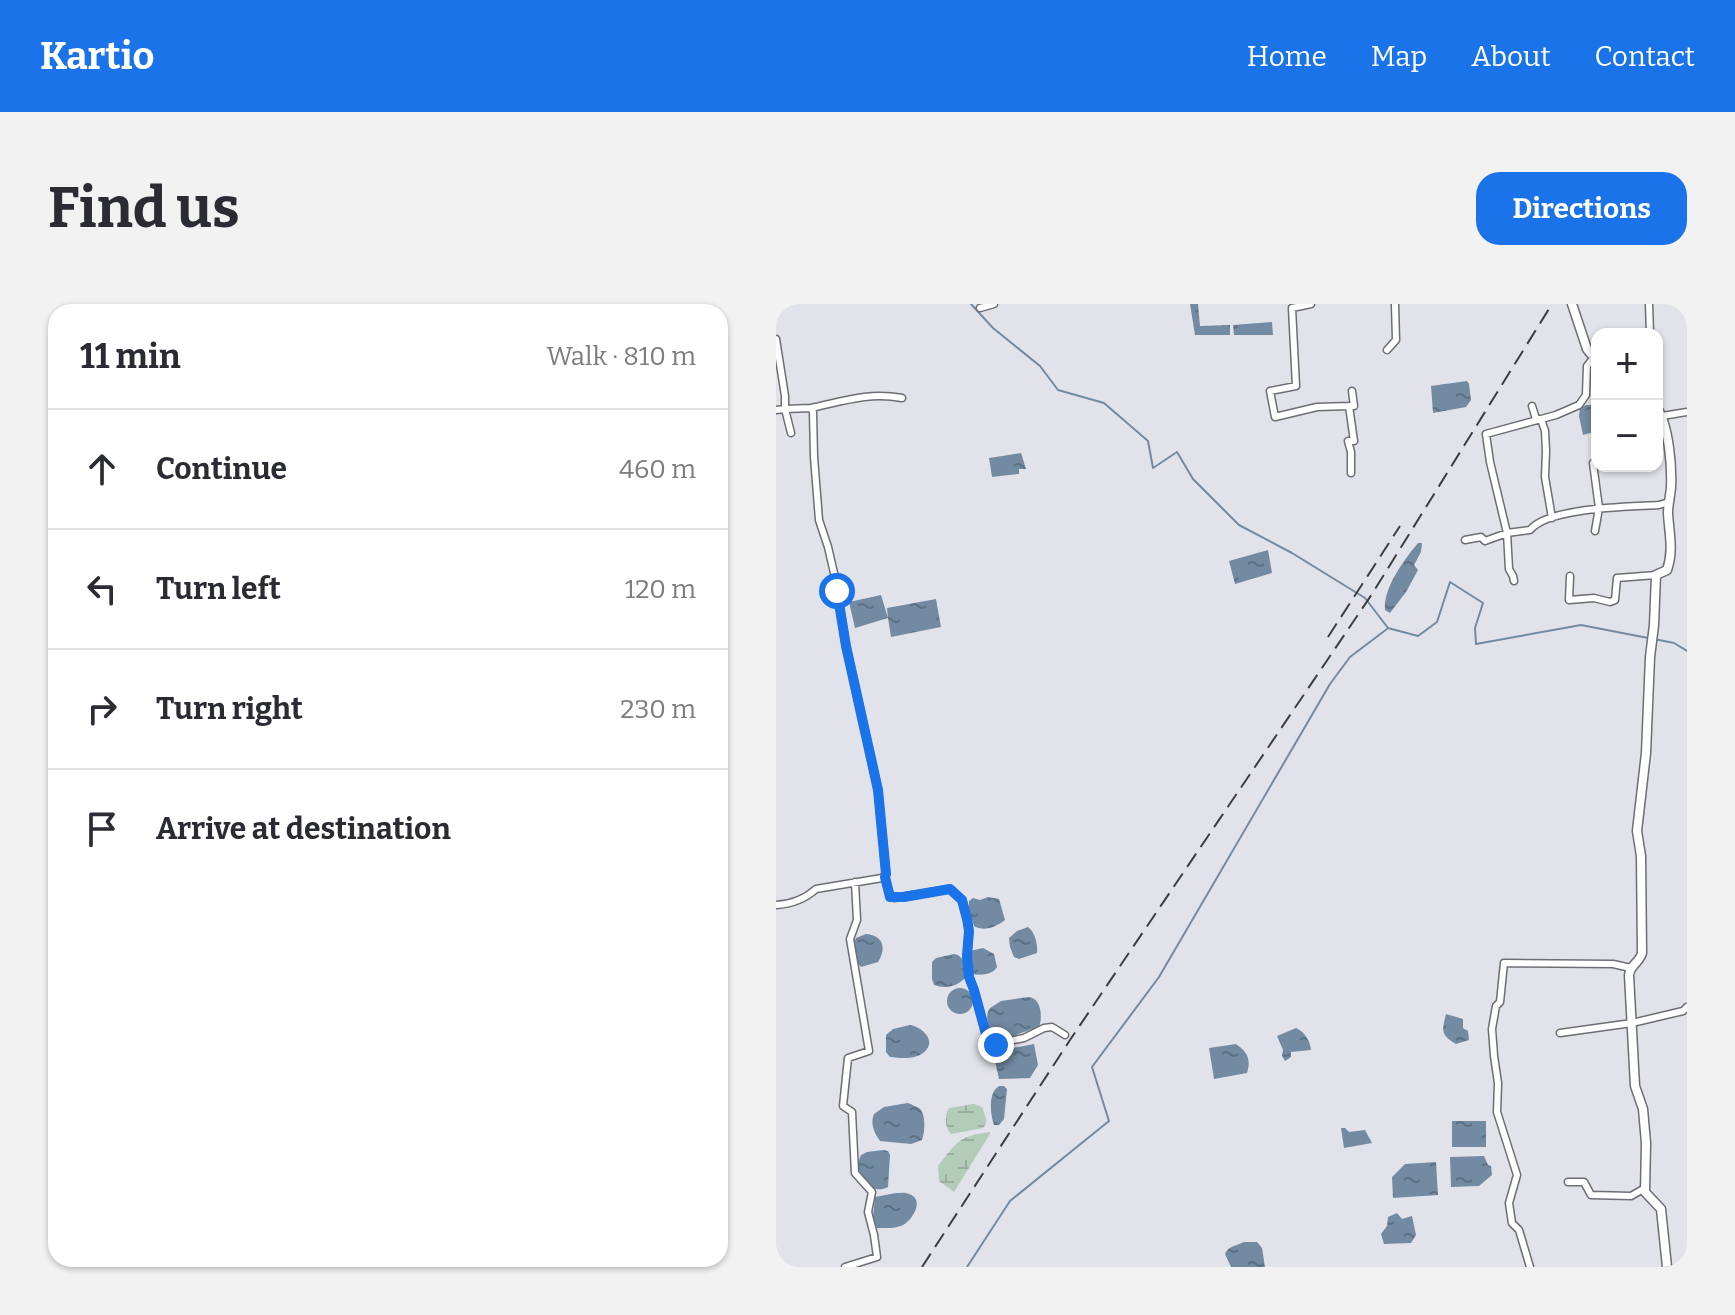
<!DOCTYPE html>
<html lang="en">
<head>
<meta charset="utf-8">
<style>
	body { margin:0; font-family:Bitter,serif; background:#f2f2f3; color:#2b2b33 }
	.controls { position:absolute; right:24px; top:24px; display:grid; overflow:hidden; border-radius:16px; box-shadow:0 2px 6px #0004 }
	.controls button { width:72px; height:72px; display:grid; place-items:center; padding:0; border:0; border-bottom:2px solid #e1e1e2; background:#fff; color:#2b2b33; font:40px sans-serif }
	.stop { position:absolute; width:24px; height:24px; margin:-18px; border:6px solid #1a73e8; border-radius:50%; background:#fff }
	.stop.end { background:#1a73e8; border-color:#fff; box-shadow:0 2px 8px #0008 }
	.list { margin:0; padding:0; list-style:none }
	h2 { display:flex; justify-content:space-between; align-items:center; height:104px; margin:0; padding:0 32px; font-size:34px }
	h2 small { font-size:26px; font-weight:400; color:#7c7c81 }
	.list li { display:grid; grid-template-columns:52px 1fr auto; gap:24px; align-items:center; box-sizing:border-box; height:120px; padding:0 32px; border-top:2px solid #e1e1e2 }
	.list b { display:block; font-size:30px; white-space:nowrap }
	.list em { font-size:26px; font-style:normal; color:#7c7c81 }
	.icon { flex:none; width:44px; height:44px; fill:none; stroke:currentColor; stroke-width:2; stroke-linecap:round; stroke-linejoin:round }
	.map { position:relative; flex:none; width:911px; height:963px; overflow:hidden; border-radius:24px }
	header { display:flex; align-items:center; gap:48px; box-sizing:border-box; height:112px; padding:0 40px; background:#1a73e8; color:#fff }
	header strong { font-size:38px }
	nav { display:flex; gap:44px; margin-inline-start:auto; font-size:28px }
	.intro { display:flex; align-items:center; justify-content:space-between; box-sizing:border-box; height:192px; padding:0 48px }
	h1 { margin:0; font-size:56px }
	.button { padding:20px 36px; border-radius:24px; background:#1a73e8; color:#fff; font-size:28px; font-weight:700 }
	main { display:flex; gap:48px; padding:0 48px }
	aside { flex:1; background:#fff; border-radius:24px; box-shadow:0 2px 6px #0004 }
	.map>svg:first-child { display:block }
</style>
</head>
<body>
<header>
<strong>Kartio</strong>
<nav><a>Home</a><a>Map</a><a>About</a><a>Contact</a></nav>
</header>
<div class="intro"><h1>Find us</h1><a class="button">Directions</a></div>
<main>
<aside>
<h2>11 min<small>Walk · 810 m</small></h2>
<ul class="list">
<li><svg class="icon" aria-label="ahead" viewBox="0 0 24 24"><path d="M12 20V5M6 11l6-6 6 6"/></svg><div><b>Continue</b></div><em>460 m</em></li>
<li><svg class="icon" aria-label="left" viewBox="0 0 24 24"><path d="M17 20v-9H6M10 6l-5 5 5 5"/></svg><div><b>Turn left</b></div><em>120 m</em></li>
<li><svg class="icon" aria-label="right" viewBox="0 0 24 24"><path d="M7 20v-9h11M14 6l5 5-5 5"/></svg><div><b>Turn right</b></div><em>230 m</em></li>
<li><svg class="icon" aria-label="arrive" viewBox="0 0 24 24"><path d="M6 21V4h12l-3 4 3 4H6"/></svg><div><b>Arrive at destination</b></div></li>
</ul>
</aside>
<div class="map">
<svg width="911" height="963" viewBox="0 0 911 963">
	<defs>
		<pattern id="wetland-marsh" width="20" height="14" patternUnits="userSpaceOnUse" patternTransform="scale(2)"><rect width="20" height="14" fill="#b3cbb9"/><path d="M1 5h8M5 5V1M11 12h8M15 12V8" fill="none" stroke="#99ae9e"/></pattern>
		<pattern id="water-ripples" width="26" height="14" patternUnits="userSpaceOnUse" patternTransform="scale(2)"><rect width="26" height="14" fill="#728aa2"/><path d="M2 4q2-2 4 0t4 0M15 11q2-2 4 0t4 0" fill="none" stroke="#5c7083"/></pattern>
	</defs>
	<rect width="100%" height="100%" fill="#e2e3ea"/>
	<path fill="url(#wetland-marsh)" d="M 198,800 L 206,803 C 209,810 212,819 207,824 L 175,830 C 169,824 168,812 173,804 Z
		M 214,828 L 214,830 L 178,888 L 163,877 L 162,862 C 181,838 182,832 214,828 Z"/>
	<path fill="url(#water-ripples)" d="M 414,0 L 422,0 L 424,22 L 454,21 L 454,31 L 419,31 Z
		M 496,18 L 497,31 L 458,31 L 457,21 Z
		M 691,77 L 693,80 L 695,96 L 690,103 L 657,109 L 655,82 Z
		M 810,101 L 821,101 L 821,127 L 807,131 L 803,112 L 804,104 Z
		M 245,149 L 250,165 L 243,165 L 243,170 L 216,173 L 213,154 Z
		M 642,239 L 646,239 L 645,248 L 638,261 L 642,266 L 630,288 L 614,309 L 609,306 C 607,284 628,256 642,239 Z
		M 492,246 L 496,269 L 459,280 L 453,257 Z
		M 105,291 L 112,314 L 111,304 L 160,295 L 165,323 L 115,333 L 112,314 L 79,324 L 73,298 Z
		M 212,593 L 223,595 L 229,616 C 220,623 208,628 198,622 L 193,607 L 193,597 L 197,594 L 204,596 Z
		M 252,623 C 259,628 262,641 261,649 L 243,655 L 238,653 L 234,643 L 233,634 L 241,627 Z
		M 90,630 C 107,631 111,644 102,658 L 85,663 C 78,657 75,642 80,634 Z
		M 207,644 L 218,650 L 221,663 C 216,672 204,671 195,670 L 194,647 Z
		M 178,650 C 190,652 189,665 188,675 C 180,683 169,685 158,681 L 156,675 L 156,658 L 160,654 Z
		M171 697a13 13 0 1 1 26 0a13 13 0 1 1-26 0Z
		M 252,693 C 265,693 267,713 263,723 L 225,736 L 217,733 C 213,725 208,712 214,704 L 225,697 Z
		M 670,710 L 687,715 L 687,724 L 692,727 L 693,736 L 680,740 C 664,731 666,726 670,710 Z
		M 134,721 C 147,723 162,738 147,749 C 138,756 124,754 114,753 L 110,748 L 110,731 L 117,725 Z
		M 520,724 C 529,728 534,737 535,746 L 515,748 L 515,753 L 509,757 L 506,752 L 507,746 L 501,732 Z
		M 258,740 L 262,761 L 254,774 L 223,775 L 217,748 Z
		M 460,740 C 472,748 475,756 471,769 L 438,775 L 433,744 Z
		M 223,782 L 228,782 L 231,785 L 228,815 L 223,821 L 218,821 C 214,809 212,789 223,782 Z
		M 132,799 C 134,800 142,803 144,805 C 150,811 149,828 146,836 L 135,840 L 104,837 C 98,828 94,820 98,810 L 108,803 Z
		M 676,817 L 710,817 L 710,843 L 676,843 Z
		M 565,824 L 569,824 L 573,828 L 589,826 L 596,839 L 568,844 Z
		M 107,846 L 112,847 L 114,851 L 112,883 C 94,893 76,868 85,851 L 91,848 Z
		M 708,852 L 712,861 L 715,862 L 716,871 L 703,882 L 675,883 L 674,853 Z
		M 660,858 L 662,891 L 617,894 L 616,873 L 629,860 Z
		M 120,889 C 124,889 129,888 133,890 C 149,895 137,916 127,921 C 120,925 109,924 101,924 L 97,913 L 99,893 Z
		M 621,909 L 626,915 L 636,912 L 640,931 L 635,939 L 608,940 L 605,930 L 611,922 L 612,913 Z
		M 468,938 L 481,938 L 486,944 L 489,963 L 455,963 L 449,950 C 452,942 460,942 468,938 Z"/>
	<g fill="none" stroke-linecap="round" stroke-linejoin="round">
		<path stroke="#728aa2" stroke-width="2" d="M 195,0 L 217,24 L 264,62 L 282,86 L 328,99 L 372,137 L 377,164 L 401,148 L 417,175 L 463,221 L 516,249 L 589,294 L 612,324 L 642,332 L 661,318 L 674,278 L 707,299 L 699,324 L 700,340 L 805,321 L 872,334
			M 878,335 L 898,339 L 911,347
			M 191,963 L 234,897 L 333,817 L 316,763 L 383,673 L 554,380 L 574,353 L 611,325"/>
		<g stroke="#6d6e74" stroke-width="9">
			<path id="minor" d="M 535,0 L 516,4 L 520,82 L 494,87 L 499,113 L 541,103 L 573,102
				M 873,0 L 874,30
				M 204,4 L 218,0
				M 0,35 L 9,92 L 9,105 L 35,104 L 37,108 L 38,153 L 43,216 L 52,243 L 58,269 L 70,342 L 102,486 L 110,570 L 106,574 L 40,585 C 29,595 16,600 0,601
				M 611,46 L 620,36 L 619,0
				M 756,102 L 760,115 L 765,115 L 769,127 L 770,147 L 769,173 L 776,214
				M 35,104 C 68,97 92,88 126,94
				M 0,106 L 9,105 L 15,129
				M 886,112 L 911,108
				M 817,159 L 823,204 L 819,227
				M 575,169 L 575,148 L 572,137 L 578,137 L 573,102 L 578,102 L 576,87
				M 689,236 L 705,233 L 709,237 L 731,229 L 754,226 C 772,203 854,203 883,201 L 893,198
				M 794,272 L 793,296 L 818,294 L 834,298 L 839,296 L 841,274 L 880,271
				M 738,277 L 737,272 L 733,265 L 731,229 L 714,158 L 710,130 L 780,111 L 803,101 L 810,91 L 811,62 L 818,53
				M 109,573 L 114,593 L 118,594 L 174,585 L 186,596 L 191,615 L 193,627 L 191,652 L 193,673 L 198,686 L 213,741 L 248,734 L 268,724 L 276,723 L 289,731
				M 784,729 L 856,719 L 907,707 L 911,703
				M 792,878 L 808,878 L 815,891 L 855,892 L 869,884
				M 69,963 L 101,953 L 98,931 L 92,908 L 96,888 L 79,869 L 76,808 L 67,802 L 72,754 L 93,747 L 74,635 L 81,616 L 79,578
				M 754,963 L 743,926 L 736,919 L 733,899 L 741,871 L 721,808 L 722,779 L 718,752 L 716,725 L 720,702 L 724,698 L 728,659 L 837,660 L 855,664"/>
		</g>
		<g stroke="#6d6e74" stroke-width="11">
			<path id="major" d="M 796,0 L 811,45 L 815,50 L 821,53
				M 881,104 C 893,122 896,163 895,184 C 894,193 892,201 892,209 C 893,229 898,246 891,266 L 880,271 L 878,321 L 874,353 L 870,449 L 861,527 L 865,552 L 866,649 C 864,658 854,661 853,671 L 859,782 L 867,805 L 870,839 L 869,888 L 885,905 L 891,963"/>
		</g>
		<use href="#minor" stroke="#fff" stroke-width="6"/>
		<use href="#major" stroke="#fff" stroke-width="8"/>
		<path stroke="#3d3e41" stroke-width="2" stroke-dasharray="16 8" stroke-linecap="butt" d="M 552,333 L 624,222
			M 146,963 L 294,736 L 596,290 L 776,0"/>
	</g>
	<g fill="none" stroke-linecap="round" stroke-linejoin="round">
		<path stroke="#1a73e8" stroke-width="10" d="M 61,287 L 70,342 L 102,486 L 110,570 L 109,573 L 114,593 L 128,593 L 174,585 L 186,596 L 191,615 L 193,627 L 191,652 L 193,673 L 198,686 L 213,741 L 220,741"/>
	</g>
</svg>
<div class="controls">
<button>+</button>
<button>−</button>
</div>
<div class="stop" style="left:61px;top:287px"></div>
<div class="stop end" style="left:220px;top:741px"></div>
</div>
</main>
</body>
</html>
